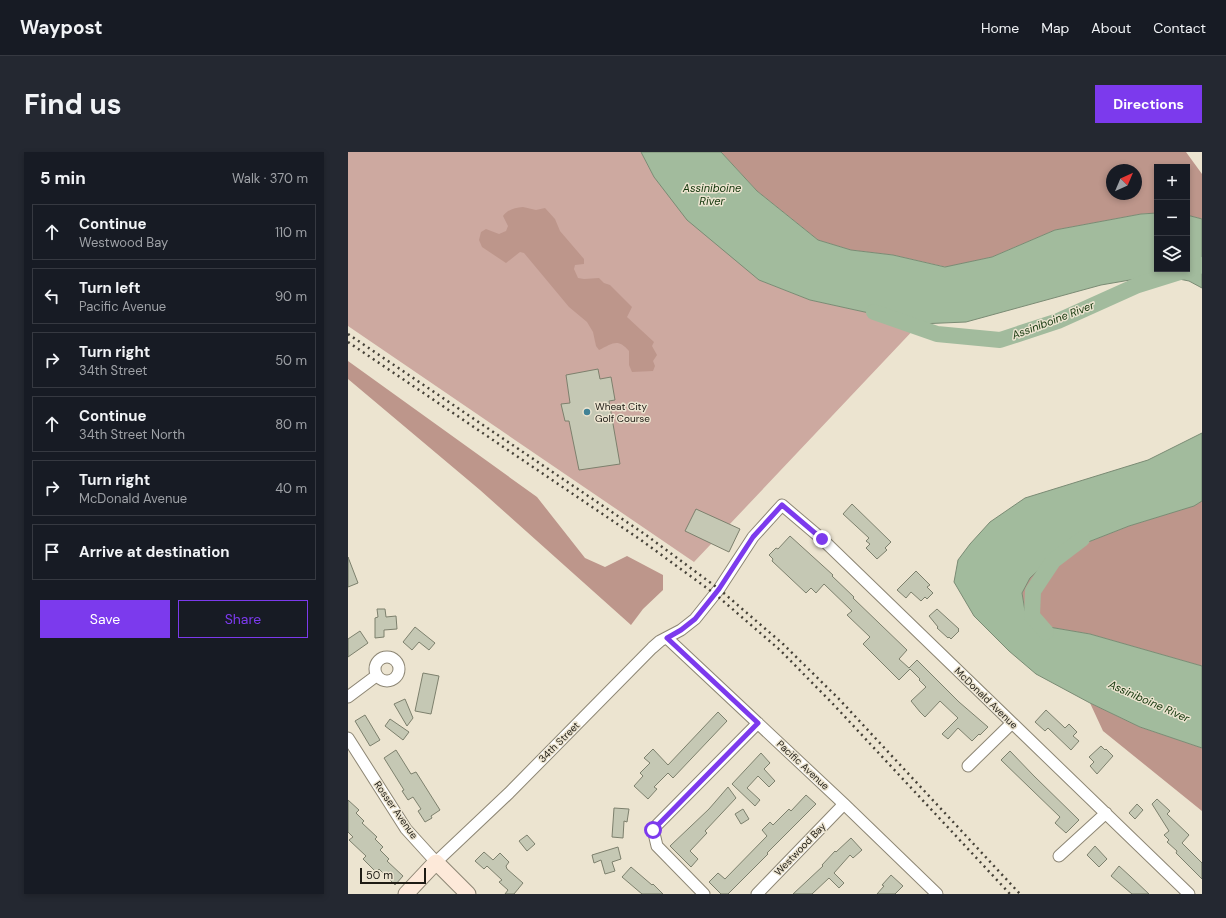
<!DOCTYPE html>
<html lang="en">
<head>
<meta charset="utf-8">
<style>
	body { margin:0; font-family:"DM Sans",sans-serif; background:#242831; color:#f1f3f6 }
	.controls { position:absolute; right:12px; top:12px; display:grid; overflow:hidden; border-radius:0px; box-shadow:0 2px 6px #0003 }
	.controls button { width:36px; height:36px; display:grid; place-items:center; padding:0; border:0; border-bottom:1px solid #363941; background:#171b24; color:#f1f3f6; font:20px sans-serif }
	.compass { position:absolute; left:758px; top:12px; width:36px; height:36px; border-radius:50%; background:#171b24; box-shadow:0 2px 6px #0003; rotate:44deg }
	.scale { position:absolute; left:12px; bottom:10px; width:66px; box-sizing:border-box; padding-left:4px; border:2px solid #1e1b14; border-top:0; font-size:11px; line-height:14px; white-space:nowrap; color:#1e1b14; -webkit-text-stroke:3px #ece4d0; paint-order:stroke }
	.stop { position:absolute; width:12px; height:12px; margin:-9px; border:3px solid #7c3aed; border-radius:50%; background:#fff }
	.stop.end { background:#7c3aed; border-color:#fff; box-shadow:0 1px 4px #0008 }
	.list { margin:0; padding:0; list-style:none }
	h2 { display:flex; justify-content:space-between; align-items:center; height:52px; margin:0; padding:0 16px; font-size:17px }
	h2 small { font-size:13px; font-weight:400; color:#9ea1a6 }
	.list li { display:grid; grid-template-columns:26px 1fr auto; gap:12px; align-items:center; box-sizing:border-box; height:56px; margin:0 8px 8px; padding:0 8px; border:1px solid #363941; border-radius:0px }
	.list b { display:block; font-size:15px; white-space:nowrap }
	.list p { margin:0; font-size:13px; white-space:nowrap; color:#9ea1a6 }
	.list em { font-size:13px; font-style:normal; color:#9ea1a6 }
	.actions { display:flex; gap:8px; padding:12px 16px }
	.actions a { flex:1; padding:9px 0; border:1px solid #7c3aed; border-radius:0px; text-align:center; font-size:14px; color:#7c3aed }
	.actions .main { background:#7c3aed; color:#fff }
	.icon { flex:none; width:22px; height:22px; fill:none; stroke:currentColor; stroke-width:2; stroke-linecap:round; stroke-linejoin:round }
	.map { position:relative; flex:none; width:854px; height:742px; overflow:hidden; border-radius:0px }
	header { display:flex; align-items:center; gap:24px; box-sizing:border-box; height:56px; padding:0 20px; background:#171b24; border-bottom:1px solid #363941 }
	header strong { font-size:19px }
	nav { display:flex; gap:22px; margin-inline-start:auto; font-size:14px }
	.intro { display:flex; align-items:center; justify-content:space-between; box-sizing:border-box; height:96px; padding:0 24px }
	h1 { margin:0; font-size:28px }
	.button { padding:10px 18px; border-radius:0px; background:#7c3aed; color:#fff; font-size:14px; font-weight:700 }
	main { display:flex; gap:24px; padding:0 24px }
	aside { flex:1; background:#171b24; border-radius:0px; box-shadow:0 2px 6px #0003 }
	.map>svg:first-child { display:block }
</style>
</head>
<body>
<header>
<strong>Waypost</strong>
<nav><a>Home</a><a>Map</a><a>About</a><a>Contact</a></nav>
</header>
<div class="intro"><h1>Find us</h1><a class="button">Directions</a></div>
<main>
<aside>
<h2>5 min<small>Walk · 370 m</small></h2>
<ul class="list">
<li><svg class="icon" aria-label="ahead" viewBox="0 0 24 24"><path d="M12 20V5M6 11l6-6 6 6"/></svg><div><b>Continue</b><p>Westwood Bay</p></div><em>110 m</em></li>
<li><svg class="icon" aria-label="left" viewBox="0 0 24 24"><path d="M17 20v-9H6M10 6l-5 5 5 5"/></svg><div><b>Turn left</b><p>Pacific Avenue</p></div><em>90 m</em></li>
<li><svg class="icon" aria-label="right" viewBox="0 0 24 24"><path d="M7 20v-9h11M14 6l5 5-5 5"/></svg><div><b>Turn right</b><p>34th Street</p></div><em>50 m</em></li>
<li><svg class="icon" aria-label="ahead" viewBox="0 0 24 24"><path d="M12 20V5M6 11l6-6 6 6"/></svg><div><b>Continue</b><p>34th Street North</p></div><em>80 m</em></li>
<li><svg class="icon" aria-label="right" viewBox="0 0 24 24"><path d="M7 20v-9h11M14 6l5 5-5 5"/></svg><div><b>Turn right</b><p>McDonald Avenue</p></div><em>40 m</em></li>
<li><svg class="icon" aria-label="arrive" viewBox="0 0 24 24"><path d="M6 21V4h12l-3 4 3 4H6"/></svg><div><b>Arrive at destination</b></div></li>
</ul>
<div class="actions"><a class="main">Save</a><a>Share</a></div>
</aside>
<div class="map">
<svg width="854" height="742" viewBox="0 0 854 742">
	<rect width="100%" height="100%" fill="#ece4d0"/>
	<path fill="#cda9a0" d="M 0,0 L 293,0 L 306,25 L 411,128 L 462,148 L 571,172 L 346,410 L 0,174 Z"/>
	<path fill="#bd968b" fill-rule="evenodd" d="M 373,0 L 838,0 L 854,22 L 854,67 L 839,63 L 839,15 L 809,15 L 809,61 L 793,62 L 707,78 L 644,105 L 598,115 L 545,103 L 503,98 L 470,88 L 409,39 ZM 764,18 L 788,18 L 788,42 L 764,42 Z
		M 175,55 L 188,58 L 197,56 L 207,67 L 212,79 L 236,107 L 236,112 L 227,113 L 226,117 L 230,126 L 236,127 L 251,126 L 256,131 L 262,133 L 284,155 L 279,165 L 306,190 L 304,194 L 309,203 L 305,209 L 307,214 L 305,219 L 284,220 L 281,213 L 281,199 C 270,186 265,191 251,198 L 248,194 L 245,180 L 239,170 L 221,155 L 176,101 L 172,100 L 158,111 L 134,95 L 131,88 L 133,80 L 138,77 L 151,82 L 158,79 L 160,74 L 155,64 C 160,57 167,56 175,55 Z
		M 0,209 L 189,345 L 237,406 L 257,415 L 279,404 L 315,423 L 315,438 L 295,457 L 283,473 L 132,338 L 0,227 Z
		M 854,349 L 854,514 L 742,482 L 701,475 L 677,459 L 674,441 L 682,425 L 707,403 L 781,374 L 845,354 Z
		M 742,551 L 792,575 L 854,596 L 854,659 L 755,579 Z"/>
	<path fill="#a2bb9d" stroke="#7a8b74" d="M 293,0 L 373,0 L 409,39 L 470,88 L 503,98 L 545,103 L 597,115 L 644,105 L 707,78 L 793,62 L 809,61 L 809,117 L 839,117 L 839,63 L 854,67 L 854,136 L 841,129 L 811,123 L 753,133 L 618,170 L 571,172 L 462,148 L 411,128 L 339,68 L 306,25 Z
		M 854,281 L 854,349 L 846,354 L 781,374 L 707,403 L 682,426 L 674,441 L 677,459 L 701,475 L 742,482 L 854,514 L 854,596 L 792,575 L 742,551 L 688,522 L 661,499 L 626,464 L 606,430 L 610,408 L 622,392 L 642,370 L 677,346 L 800,308 Z"/>
	<g fill="none" stroke-linecap="round" stroke-linejoin="round">
		<path stroke="#a2bb9d" stroke-width="16" d="M 526,160 L 589,182 L 652,188 L 710,169 L 790,133 L 854,113
			M 698,480 L 684,464 L 685,439 L 705,409 L 734,387"/>
	</g>
	<path fill="#c5c8b4" stroke="#7d806d" d="M 250,217 L 252,227 L 263,225 L 267,248 L 261,249 L 272,312 L 231,318 L 221,269 L 217,269 L 213,252 L 222,251 L 218,223 Z
		M 504,352 L 543,390 L 537,396 L 539,398 L 529,407 L 518,396 L 522,392 L 518,389 L 521,386 L 495,362 Z
		M 348,357 L 392,377 L 381,400 L 337,379 Z
		M 442,384 L 485,423 L 484,424 L 506,445 L 505,446 L 559,498 L 551,507 L 561,516 L 569,508 L 611,550 L 640,575 L 632,583 L 631,582 L 624,589 L 610,576 L 600,587 L 594,582 L 610,566 L 592,549 L 577,565 L 572,560 L 563,549 L 578,535 L 571,528 L 572,527 L 562,517 L 551,528 L 515,492 L 522,485 L 499,463 L 504,459 L 476,432 L 468,441 L 463,436 L 458,441 L 424,409 L 425,407 L 421,403 L 428,396 L 430,397 Z
		M 0,405 L 10,431 L 0,435 Z
		M 568,419 L 582,433 L 579,435 L 585,441 L 579,447 L 577,445 L 573,449 L 563,440 L 558,446 L 549,438 Z
		M 29,457 L 37,457 L 38,465 L 48,464 L 49,477 L 36,478 L 36,485 L 27,486 L 27,466 L 30,465 Z
		M 589,457 L 611,477 L 610,478 L 611,479 L 603,487 L 601,485 L 600,486 L 589,476 L 590,475 L 581,464 Z
		M 67,475 L 87,491 L 81,498 L 71,490 L 64,498 L 55,490 Z
		M 12,479 L 20,491 L 0,505 L 0,487 Z
		M 75,521 L 91,524 L 83,562 L 67,559 Z
		M 57,547 L 65,566 L 59,574 L 46,552 Z
		M 698,558 L 717,576 L 721,572 L 729,580 L 725,584 L 731,589 L 723,598 L 700,576 L 697,579 L 687,570 Z
		M 370,560 L 379,569 L 325,626 L 320,621 L 306,635 L 309,637 L 300,647 L 286,634 L 295,624 L 292,621 L 302,611 L 296,606 L 305,597 L 320,613 Z
		M 17,563 L 32,588 L 22,594 L 7,569 Z
		M 42,567 L 61,580 L 55,588 L 37,574 Z
		M 753,594 L 757,598 L 758,597 L 765,604 L 749,622 L 742,614 L 746,610 L 741,605 Z
		M 48,598 L 63,622 L 68,620 L 92,658 L 83,664 L 84,666 L 77,670 L 70,659 L 73,657 L 65,645 L 60,648 L 54,639 L 56,638 L 36,606 Z
		M 662,599 L 686,624 L 731,668 L 718,681 L 707,671 L 712,665 L 653,608 Z
		M 413,601 L 422,611 L 416,617 L 427,629 L 421,635 L 410,624 L 399,636 L 412,648 L 407,654 L 384,632 Z
		M 380,635 L 388,646 L 357,679 L 359,681 L 342,699 L 350,707 L 343,715 L 322,694 L 361,657 Z
		M 458,643 L 468,652 L 419,701 L 420,702 L 380,742 L 373,742 L 361,730 L 370,721 L 377,727 L 419,684 L 414,678 L 422,670 L 425,673 L 441,657 L 443,659 Z
		M 809,647 L 822,659 L 819,662 L 841,683 L 834,691 L 854,711 L 854,727 L 828,701 L 829,699 L 819,690 L 821,688 L 816,683 L 821,679 L 804,652 Z
		M 0,648 L 11,658 L 8,661 L 16,669 L 14,671 L 29,685 L 27,687 L 35,695 L 32,698 L 41,707 L 39,709 L 55,724 L 47,733 L 31,717 L 28,720 L 15,707 L 18,704 L 1,688 L 5,685 L 0,680 Z
		M 789,652 L 795,658 L 787,667 L 781,661 Z
		M 266,656 L 281,657 L 279,670 L 276,669 L 275,686 L 264,685 Z
		M 395,657 L 401,667 L 393,672 L 387,662 Z
		M 179,683 L 187,692 L 179,699 L 171,689 Z
		M 503,686 L 514,698 L 505,706 L 502,703 L 486,721 L 496,731 L 491,736 L 481,726 L 464,742 L 445,742 L 475,714 L 474,713 L 487,699 L 488,700 Z
		M 747,694 L 759,707 L 751,715 L 739,703 Z
		M 270,695 L 273,707 L 264,710 L 267,719 L 257,722 L 253,708 L 246,711 L 244,703 Z
		M 136,700 L 145,708 L 152,701 L 161,710 L 158,714 L 159,717 L 175,731 L 166,742 L 157,742 L 160,738 L 151,730 L 154,728 L 139,714 L 136,717 L 127,709 Z
		M 771,714 L 783,725 L 801,742 L 784,742 L 763,724 Z
		M 283,715 L 304,733 L 305,732 L 315,742 L 294,742 L 274,725 Z
		M 543,723 L 555,734 L 547,742 L 529,742 L 536,734 L 534,733 Z"/>
	<g fill="none" stroke-linecap="round" stroke-linejoin="round">
		<g stroke="#8d8674" stroke-width="13">
			<path id="street" d="M 319,486 L 496,652 L 589,742
				M27 517a12 12 0 1 1 24 0a12 12 0 1 1-24 0Z
				M 0,545 L 28,524
				M 0,586 L 58,677 L 88,710 L 161,641 L 304,496 L 312,489 L 333,478 L 347,467 L 371,437 L 405,385 L 434,353 L 474,387 L 841,742
				M 620,614 L 664,571
				M 711,704 L 758,661
				M 356,742 L 309,694 L 305,677 L 410,571
				M 409,742 L 496,652"/>
		</g>
		<g stroke="#8d8674" stroke-width="17">
			<path id="secondary" d="M 58,742 L 88,710 L 120,742"/>
		</g>
		<use href="#street" stroke="#fff" stroke-width="11"/>
		<use href="#secondary" stroke="#fde9d9" stroke-width="15"/>
		<path stroke="#464238" stroke-width="2.5" stroke-dasharray="2 4" stroke-linecap="butt" d="M 0,182 L 298,383 L 371,437 L 435,492 L 491,547 L 672,742
			M 0,190 L 293,388 L 367,442 L 432,498 L 485,552 L 662,742"/>
	</g>
	<g fill="none" stroke-linecap="round" stroke-linejoin="round">
		<path stroke="#7c3aed" stroke-width="5" d="M 305,678 L 410,571 L 319,486 L 333,478 L 347,467 L 371,437 L 405,385 L 434,353 L 474,387"/>
	</g>
	<circle fill="#418295" stroke="#ece4d0" stroke-width="1.5" cx="239" cy="260" r="4"/>
	<g text-anchor="middle" dominant-baseline="central" stroke-width="3" stroke-linejoin="round" paint-order="stroke">
		<g font-size="10" fill="#1e1b14" stroke="#ece4d0" text-anchor="start">
			<text x="247" y="254">Wheat City<tspan x="247" dy="12">Golf Course</tspan></text>
		</g>
		<g font-size="10" fill="#1e1b14" stroke="#ece4d0">
			<text transform="translate(638 546) rotate(44)">McDonald Avenue</text>
			<text transform="translate(211 590) rotate(-45)">34th Street</text>
			<text transform="translate(455 613) rotate(43)">Pacific Avenue</text>
			<text transform="translate(48 658) rotate(55)">Rosser Avenue</text>
			<text transform="translate(452 697) rotate(-46)">Westwood Bay</text>
		</g>
		<g font-size="11" font-style="italic" fill="#12350a" stroke="#ece4d0">
			<text x="364" y="36">Assiniboine<tspan x="364" dy="13">River</tspan></text>
			<text transform="translate(705 168) rotate(-21)">Assiniboine River</text>
			<text transform="translate(801 549) rotate(24)">Assiniboine River</text>
		</g>
	</g>
</svg>
<div class="controls">
<button>+</button>
<button>−</button>
<button><svg class="icon" aria-label="layers" viewBox="0 0 24 24"><path d="M12 4l9 5-9 5-9-5zM3 14l9 5 9-5"/></svg></button>
</div>
<svg class="compass" viewBox="-18 -18 36 36"><path d="M0-13l5 13h-10z" fill="#e53935"/><path d="M0 13l5-13h-10z" fill="#9ea1a6"/></svg>
<div class="scale">50 m</div>
<div class="stop" style="left:305px;top:678px"></div>
<div class="stop end" style="left:474px;top:387px"></div>
</div>
</main>
</body>
</html>
